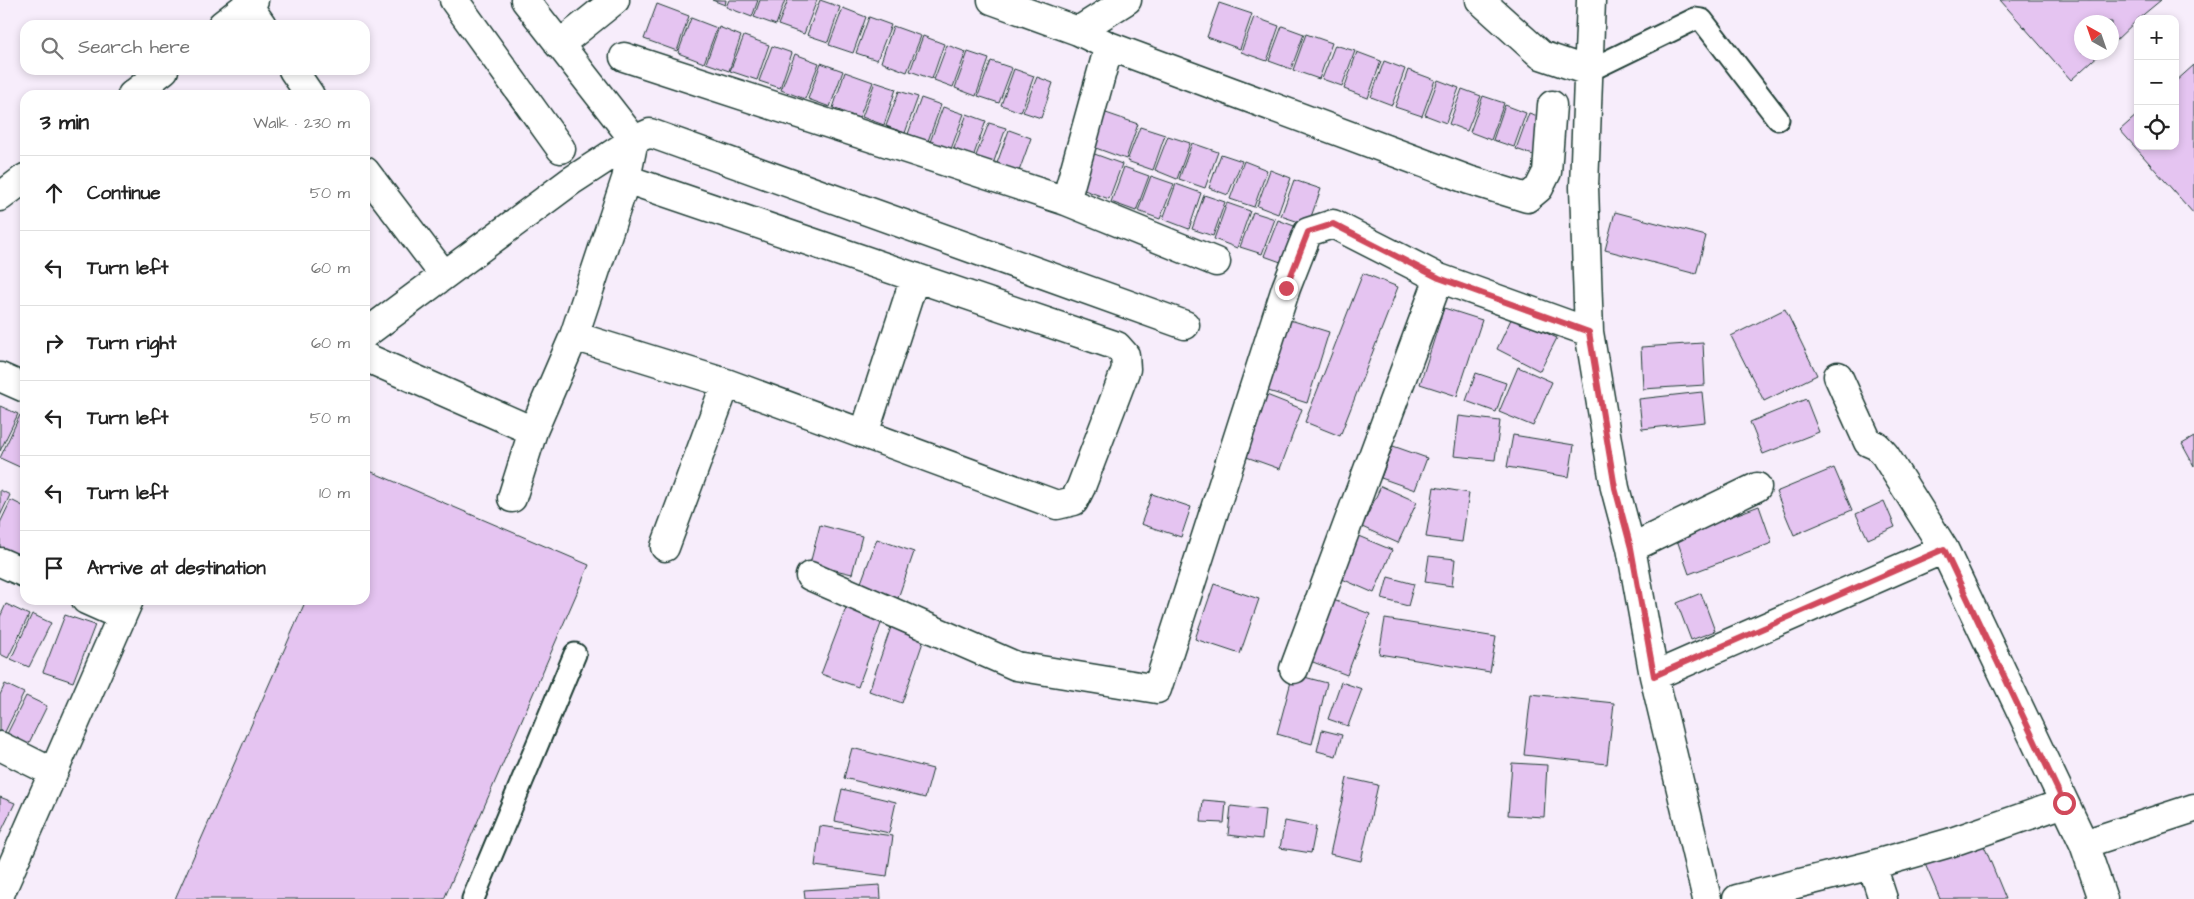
<!DOCTYPE html>
<html lang="en">
<head>
<meta charset="utf-8">
<style>
	body { margin:0; font-family:"Architects Daughter",sans-serif; background:#f2f2f2; color:#222 }
	.controls { position:absolute; right:15px; top:15px; display:grid; overflow:hidden; border-radius:10px; box-shadow:0 2px 8px #0003 }
	.controls button { width:45px; height:45px; display:grid; place-items:center; padding:0; border:0; border-bottom:1px solid #e0e0e0; background:#fff; color:#222; font:25px sans-serif }
	.compass { position:absolute; left:2074px; top:15px; width:45px; height:45px; border-radius:50%; background:#fff; box-shadow:0 2px 8px #0003; rotate:320deg }
	.stop { position:absolute; width:15px; height:15px; margin:-11px; border:4px solid #d1495b; border-radius:50%; background:#fff }
	.stop.end { background:#d1495b; border-color:#fff; box-shadow:0 1px 5px #0008 }
	.list { margin:0; padding:0; list-style:none }
	h2 { display:flex; justify-content:space-between; align-items:center; height:65px; margin:0; padding:0 20px; font-size:21px }
	h2 small { font-size:16px; font-weight:400; color:#767676 }
	.list li { display:grid; grid-template-columns:32px 1fr auto; gap:15px; align-items:center; box-sizing:border-box; height:75px; padding:0 20px; border-top:1px solid #e0e0e0 }
	.list b { display:block; font-size:19px; white-space:nowrap }
	.list em { font-size:16px; font-style:normal; color:#767676 }
	.icon { flex:none; width:28px; height:28px; fill:none; stroke:currentColor; stroke-width:2; stroke-linecap:round; stroke-linejoin:round }
	.map { position:relative; flex:none; width:2194px; height:899px; overflow:hidden }
	.search { position:absolute; background:#fff; box-shadow:0 2px 8px #0003; left:20px; top:20px; width:350px; height:55px; display:flex; align-items:center; gap:12px; box-sizing:border-box; padding:0 18px; border-radius:15px; color:#767676; font-size:19px }
	.panel { position:absolute; background:#fff; box-shadow:0 2px 8px #0003; left:20px; top:90px; width:350px; height:515px; border-radius:15px }
	.map>svg:first-child { display:block }
</style>
</head>
<body>
<div class="map">
<svg width="2194" height="899" viewBox="0 0 2194 899">
	<rect width="100%" height="100%" fill="#f7edfb"/>
	<filter id="ink" filterUnits="userSpaceOnUse"><feTurbulence type="fractalNoise" baseFrequency=".02" numOctaves="2"/><feDisplacementMap in="SourceGraphic" scale="10" xChannelSelector="R" yChannelSelector="G"/><feConvolveMatrix kernelMatrix="1 2 1 2 8 2 1 2 1" color-interpolation-filters="sRGB"/></filter>
	<g filter="url(#ink)">
		<path fill="#e5c4f1" stroke="#1f3d34" d="M 712,0 L 726,0 L 725,5 Z
			M 729,0 L 758,0 L 752,17 L 726,7 Z
			M 760,0 L 785,0 L 776,25 L 754,17 Z
			M 788,0 L 817,0 L 804,34 L 778,25 Z
			M 820,0 L 840,7 L 828,42 L 807,35 Z
			M 2000,0 L 2161,0 L 2138,19 L 2112,44 L 2112,22 L 2082,22 L 2082,52 L 2102,52 L 2071,80 Z
			M 1219,3 L 1252,14 L 1240,49 L 1207,37 Z
			M 657,4 L 689,16 L 677,51 L 644,39 Z
			M 843,8 L 866,17 L 853,53 L 829,45 Z
			M 869,17 L 891,25 L 877,60 L 856,53 Z
			M 1254,17 L 1279,26 L 1267,61 L 1241,52 Z
			M 691,18 L 717,28 L 704,63 L 678,53 Z
			M 893,26 L 921,36 L 907,72 L 881,62 Z
			M 1282,26 L 1304,34 L 1291,69 L 1269,61 Z
			M 719,27 L 741,36 L 729,71 L 706,63 Z
			M 1306,34 L 1332,43 L 1319,79 L 1293,70 Z
			M 744,36 L 769,45 L 757,80 L 730,71 Z
			M 923,36 L 944,44 L 932,79 L 910,71 Z
			M 947,45 L 966,52 L 953,87 L 934,80 Z
			M 1335,45 L 1355,51 L 1342,86 L 1322,79 Z
			M 772,46 L 792,53 L 780,88 L 759,81 Z
			M 968,52 L 989,59 L 976,96 L 955,88 Z
			M 1357,52 L 1381,61 L 1368,98 L 1344,89 Z
			M 795,54 L 819,63 L 805,99 L 781,90 Z
			M 991,61 L 1012,68 L 999,103 L 978,96 Z
			M 1384,61 L 1405,69 L 1392,105 L 1371,97 Z
			M 821,63 L 843,71 L 830,107 L 808,99 Z
			M 2194,65 L 2194,214 L 2120,130 L 2138,114 L 2138,146 L 2175,146 L 2175,82 Z
			M 1014,69 L 1034,76 L 1021,112 L 1001,105 Z
			M 1408,70 L 1435,80 L 1422,116 L 1395,107 Z
			M 845,72 L 873,82 L 859,118 L 833,108 Z
			M 1037,77 L 1053,83 L 1041,118 L 1023,112 Z
			M 1438,80 L 1459,88 L 1446,123 L 1425,115 Z
			M 875,82 L 896,89 L 884,125 L 862,117 Z
			M 1462,89 L 1481,96 L 1467,131 L 1449,124 Z
			M 899,91 L 918,97 L 905,133 L 886,126 Z
			M 1483,96 L 1504,103 L 1491,140 L 1470,132 Z
			M 921,98 L 941,105 L 928,141 L 908,134 Z
			M 1505,105 L 1526,113 L 1514,147 L 1493,140 Z
			M 943,107 L 964,114 L 951,149 L 930,142 Z
			M 1106,113 L 1138,124 L 1126,159 L 1093,147 Z
			M 1529,113 L 1549,120 L 1536,156 L 1516,149 Z
			M 967,114 L 986,121 L 973,157 L 953,151 Z
			M 989,123 L 1006,128 L 993,164 L 975,158 Z
			M 1140,127 L 1165,135 L 1153,170 L 1127,161 Z
			M 1009,130 L 1031,138 L 1018,174 L 996,166 Z
			M 1168,136 L 1190,143 L 1177,179 L 1155,170 Z
			M 1192,143 L 1218,152 L 1205,188 L 1179,179 Z
			M 1089,152 L 1122,164 L 1109,199 L 1076,187 Z
			M 1221,154 L 1242,161 L 1228,195 L 1209,188 Z
			M 1244,161 L 1267,170 L 1254,207 L 1230,199 Z
			M 1124,167 L 1149,176 L 1136,211 L 1111,202 Z
			M 1270,170 L 1291,178 L 1278,214 L 1257,206 Z
			M 1151,176 L 1174,184 L 1160,219 L 1138,211 Z
			M 1294,180 L 1321,189 L 1308,225 L 1281,216 Z
			M 1176,184 L 1201,193 L 1189,229 L 1163,219 Z
			M 1204,195 L 1225,202 L 1213,236 L 1192,229 Z
			M 1227,203 L 1250,211 L 1237,248 L 1214,239 Z
			M 1253,212 L 1275,219 L 1262,254 L 1240,247 Z
			M 1615,212 L 1706,236 L 1696,274 L 1605,250 Z
			M 1278,220 L 1305,230 L 1292,266 L 1264,256 Z
			M 1363,273 L 1398,287 L 1340,436 L 1305,422 Z
			M 1444,308 L 1482,320 L 1457,396 L 1420,384 Z
			M 1785,309 L 1817,375 L 1764,401 L 1731,336 Z
			M 1512,317 L 1557,338 L 1540,371 L 1497,349 Z
			M 1287,319 L 1329,332 L 1307,403 L 1265,390 Z
			M 1703,343 L 1705,385 L 1643,389 L 1641,347 Z
			M 1518,367 L 1552,382 L 1533,426 L 1499,412 Z
			M 1476,373 L 1506,383 L 1496,412 L 1466,401 Z
			M 1702,392 L 1705,422 L 1642,429 L 1639,399 Z
			M 1264,394 L 1302,409 L 1280,469 L 1241,455 Z
			M 1806,399 L 1819,432 L 1763,454 L 1750,422 Z
			M 0,406 L 18,414 L 0,451 Z
			M 20,415 L 25,418 L 24,469 L 0,458 Z
			M 1459,416 L 1500,421 L 1495,460 L 1454,456 Z
			M 1513,435 L 1574,445 L 1569,477 L 1507,467 Z
			M 2194,437 L 2194,466 L 2182,444 Z
			M 1393,446 L 1427,458 L 1415,490 L 1381,478 Z
			M 1834,468 L 1852,510 L 1794,535 L 1776,492 Z
			M 365,469 L 589,565 L 444,899 L 175,899 L 306,600 L 365,600 Z
			M 1381,486 L 1417,502 L 1398,543 L 1362,527 Z
			M 1434,487 L 1469,493 L 1462,542 L 1426,537 Z
			M 0,490 L 10,495 L 0,516 Z
			M 1152,494 L 1191,507 L 1181,537 L 1141,524 Z
			M 11,500 L 25,507 L 24,558 L 0,547 L 0,523 Z
			M 1884,501 L 1895,527 L 1868,539 L 1856,514 Z
			M 1759,506 L 1772,543 L 1689,574 L 1676,537 Z
			M 820,525 L 862,536 L 852,574 L 810,564 Z
			M 1351,533 L 1392,550 L 1374,593 L 1333,575 Z
			M 877,539 L 914,552 L 897,601 L 859,588 Z
			M 1429,556 L 1455,559 L 1452,586 L 1425,582 Z
			M 1388,577 L 1414,584 L 1408,606 L 1382,599 Z
			M 1214,584 L 1259,599 L 1240,654 L 1195,639 Z
			M 1701,593 L 1715,631 L 1691,640 L 1677,603 Z
			M 1328,598 L 1370,614 L 1347,675 L 1305,659 Z
			M 6,604 L 29,615 L 8,658 L 0,654 L 0,617 Z
			M 846,608 L 882,621 L 858,687 L 821,674 Z
			M 32,614 L 51,623 L 29,667 L 11,659 Z
			M 65,615 L 95,625 L 73,682 L 43,672 Z
			M 1385,619 L 1496,637 L 1490,672 L 1379,654 Z
			M 891,627 L 924,639 L 902,703 L 869,691 Z
			M 1293,674 L 1327,683 L 1312,744 L 1277,734 Z
			M 1341,682 L 1362,689 L 1348,726 L 1328,719 Z
			M 5,684 L 24,693 L 2,738 L 0,737 L 0,695 Z
			M 1531,694 L 1614,703 L 1607,764 L 1524,755 Z
			M 26,696 L 47,706 L 26,749 L 5,738 Z
			M 1322,730 L 1342,735 L 1336,756 L 1317,751 Z
			M 852,748 L 933,769 L 925,798 L 844,778 Z
			M 1512,763 L 1547,765 L 1544,817 L 1508,815 Z
			M 1347,778 L 1378,785 L 1361,861 L 1330,854 Z
			M 842,789 L 896,802 L 889,833 L 835,821 Z
			M 0,797 L 15,803 L 0,834 Z
			M 1203,800 L 1226,802 L 1224,823 L 1201,822 Z
			M 1231,806 L 1265,810 L 1262,839 L 1228,835 Z
			M 1285,821 L 1316,827 L 1311,853 L 1280,848 Z
			M 820,826 L 893,836 L 887,876 L 815,866 Z
			M 1982,841 L 2006,899 L 1940,899 L 1925,864 Z
			M 880,885 L 881,899 L 805,899 L 804,890 Z"/>
		<g fill="none" stroke-linecap="round" stroke-linejoin="round">
			<g stroke="#1f3d34" stroke-width="25">
				<path id="service" d="M 1588,71 L 1695,19 L 1702,20 L 1778,119
					M 473,899 L 575,654"/>
			</g>
			<g stroke="#1f3d34" stroke-width="31">
				<path id="minor" d="M 454,0 L 561,149
					M 992,0 L 1078,31 L 1109,46 L 1469,180 L 1527,198 L 1539,188 L 1547,172 L 1552,105
					M 1480,0 L 1541,55 L 1588,71
					M 1591,0 L 1584,187 L 1589,332 L 1615,488 L 1631,548 L 1654,676 L 1707,899
					M 248,5 L 262,25
					M 222,25 L 254,0
					M 1078,31 L 1127,0
					M 559,45 L 615,0
					M 624,57 L 1066,201 L 1216,262
					M 293,70 L 310,95
					M 132,95 L 164,70
					M 365,171 L 444,275
					M 0,197 L 25,178
					M 1066,201 L 1109,46
					M 365,334 L 571,181 L 634,140 L 650,133 L 1185,325
					M 574,336 L 726,383 L 1057,505 L 1074,501 L 1081,487 L 1126,369 L 1125,355 L 1117,346 L 626,179
					M 365,357 L 533,431
					M 1838,376 L 1868,442 L 1877,446 L 1885,455 L 1944,549 L 2084,844 L 2103,899
					M 0,377 L 25,388
					M 864,434 L 915,277
					M 512,498 L 533,431 L 574,336 L 626,179 L 634,140 L 525,0
					M 665,547 L 726,383
					M 1631,548 L 1757,487
					M 0,562 L 25,573
					M 810,576 L 1016,666 L 1157,689 L 1286,288 L 1308,232 L 1333,224 L 1439,278 L 1589,332
					M 86,600 L 122,616
					M 1294,669 L 1439,278
					M 1654,676 L 1944,549
					M 0,746 L 52,772
					M 2084,844 L 2194,808
					M 1872,865 L 1883,899
					M 0,894 L 129,600
					M 1737,899 L 1872,865 L 1949,843 L 2064,803"/>
			</g>
			<use href="#service" stroke="#fff" stroke-width="21"/>
			<use href="#minor" stroke="#fff" stroke-width="28"/>
		</g>
	</g>
	<g fill="none" stroke-linecap="round" stroke-linejoin="round" filter="url(#ink)">
		<path stroke="#d1495b" stroke-width="6" d="M 1286,288 L 1308,232 L 1333,224 L 1439,278 L 1589,332 L 1615,488 L 1631,548 L 1654,676 L 1944,549 L 2064,803"/>
	</g>
</svg>
<div class="controls">
<button>+</button>
<button>−</button>
<button><svg class="icon" aria-label="locate" viewBox="0 0 24 24"><circle cx="12" cy="12" r="6"/><path d="M12 2v4M12 18v4M2 12h4M18 12h4"/></svg></button>
</div>
<svg class="compass" viewBox="-18 -18 36 36"><path d="M0-13l5 13h-10z" fill="#e53935"/><path d="M0 13l5-13h-10z" fill="#767676"/></svg>
<div class="stop" style="left:2064px;top:803px"></div>
<div class="stop end" style="left:1286px;top:288px"></div>
<div class="search"><svg class="icon" aria-label="search" viewBox="0 0 24 24"><circle cx="10" cy="10" r="6"/><path d="M15 15l6 6"/></svg>Search here</div>
<section class="panel">
<h2>3 min<small>Walk · 230 m</small></h2>
<ul class="list">
<li><svg class="icon" aria-label="ahead" viewBox="0 0 24 24"><path d="M12 20V5M6 11l6-6 6 6"/></svg><div><b>Continue</b></div><em>50 m</em></li>
<li><svg class="icon" aria-label="left" viewBox="0 0 24 24"><path d="M17 20v-9H6M10 6l-5 5 5 5"/></svg><div><b>Turn left</b></div><em>60 m</em></li>
<li><svg class="icon" aria-label="right" viewBox="0 0 24 24"><path d="M7 20v-9h11M14 6l5 5-5 5"/></svg><div><b>Turn right</b></div><em>60 m</em></li>
<li><svg class="icon" aria-label="left" viewBox="0 0 24 24"><path d="M17 20v-9H6M10 6l-5 5 5 5"/></svg><div><b>Turn left</b></div><em>50 m</em></li>
<li><svg class="icon" aria-label="left" viewBox="0 0 24 24"><path d="M17 20v-9H6M10 6l-5 5 5 5"/></svg><div><b>Turn left</b></div><em>10 m</em></li>
<li><svg class="icon" aria-label="arrive" viewBox="0 0 24 24"><path d="M6 21V4h12l-3 4 3 4H6"/></svg><div><b>Arrive at destination</b></div></li>
</ul>
</section>
</div>
</body>
</html>
